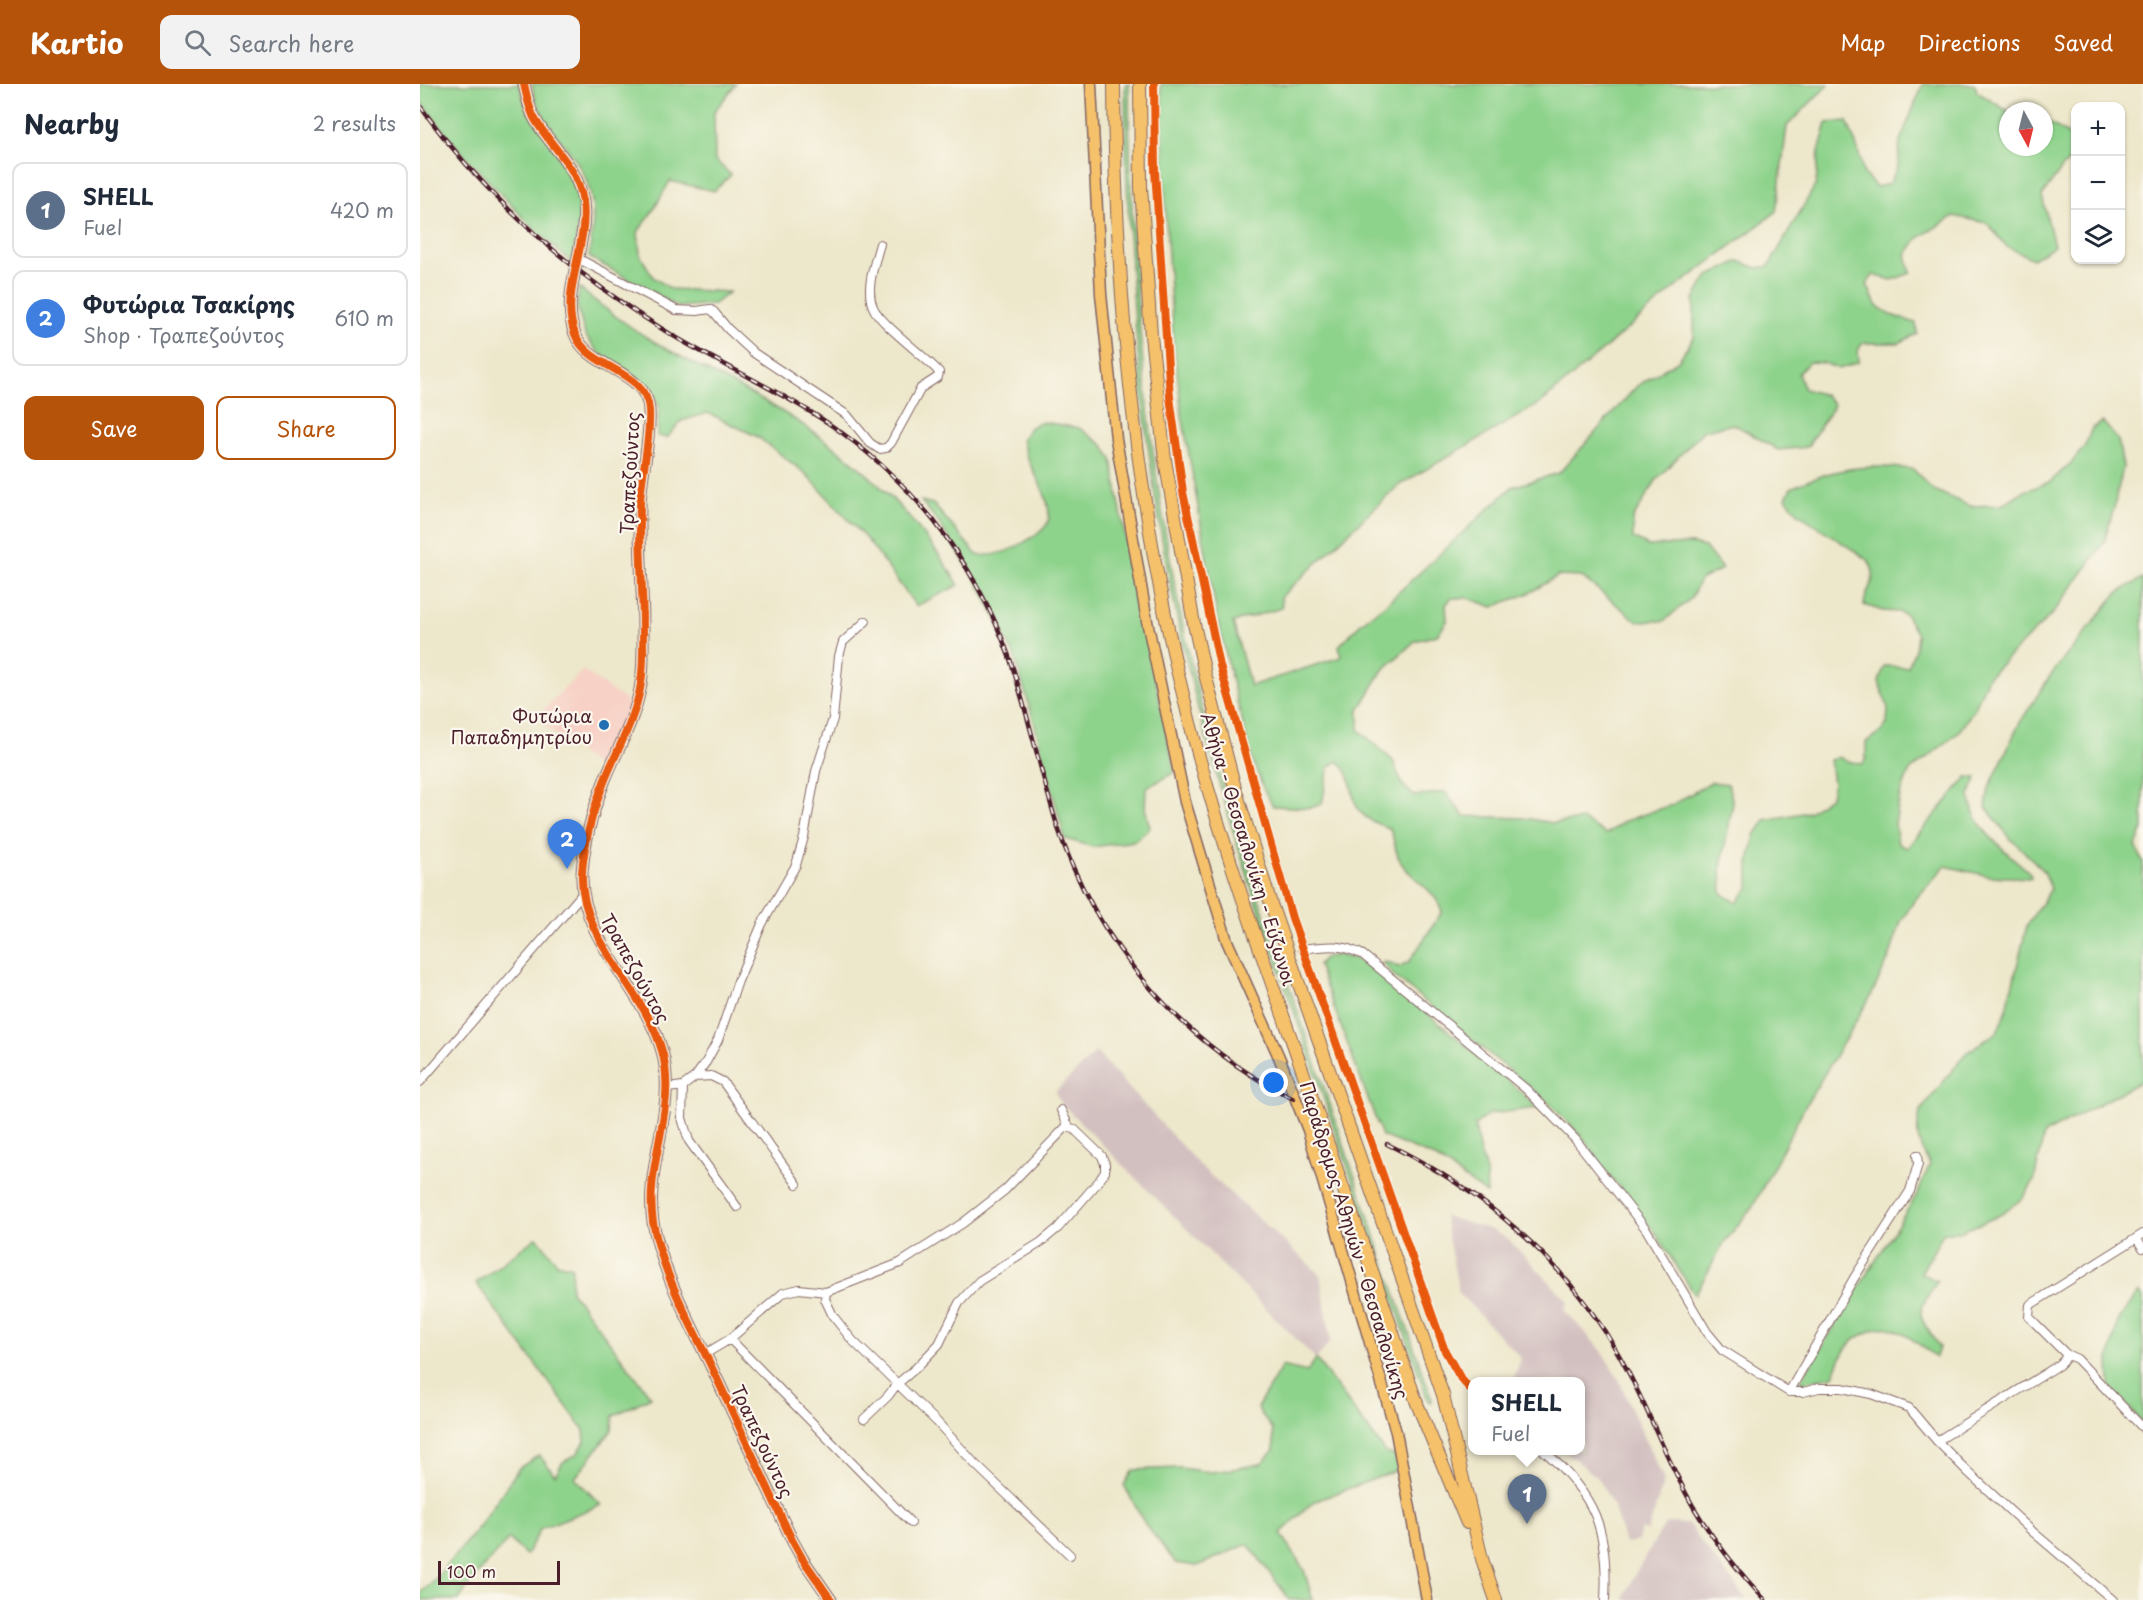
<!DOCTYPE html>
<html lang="en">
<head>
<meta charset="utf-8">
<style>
	body { margin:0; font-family:"Playpen Sans",sans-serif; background:#f2f2f3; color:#1f2937 }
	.controls { position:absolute; right:18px; top:18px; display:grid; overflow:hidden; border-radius:12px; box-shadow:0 2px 4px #0004 }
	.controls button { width:54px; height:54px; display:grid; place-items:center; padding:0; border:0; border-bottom:2px solid #e0e1e3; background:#fff; color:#1f2937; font:30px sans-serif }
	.compass { position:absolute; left:1579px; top:18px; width:54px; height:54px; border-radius:50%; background:#fff; box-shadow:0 2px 4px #0004; rotate:173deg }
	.scale { position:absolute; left:18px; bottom:15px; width:122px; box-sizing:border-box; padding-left:6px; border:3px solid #4a1f2b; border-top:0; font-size:16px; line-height:21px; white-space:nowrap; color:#4a1f2b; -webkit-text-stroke:4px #fbf7ec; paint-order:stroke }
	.you { position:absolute; left:854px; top:999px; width:21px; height:21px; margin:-15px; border:4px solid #fff; border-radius:50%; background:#1a73e8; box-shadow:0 0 0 9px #1a73e833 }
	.badge { display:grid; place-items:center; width:39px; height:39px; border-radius:50%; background:#b45309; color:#fff; font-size:20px; font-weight:700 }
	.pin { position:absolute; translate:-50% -50px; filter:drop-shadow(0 2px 3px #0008) }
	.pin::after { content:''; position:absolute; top:32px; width:21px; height:18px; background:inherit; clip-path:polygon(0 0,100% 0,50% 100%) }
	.popup { position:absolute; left:1048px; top:1293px; width:117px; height:78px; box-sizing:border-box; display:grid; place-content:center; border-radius:12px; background:#fff; filter:drop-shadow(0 2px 4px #0005); font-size:20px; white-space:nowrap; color:#747a83 }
	.popup b { font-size:22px; color:#1f2937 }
	.popup::after { content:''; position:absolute; left:50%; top:100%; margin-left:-12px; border:12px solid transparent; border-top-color:#fff }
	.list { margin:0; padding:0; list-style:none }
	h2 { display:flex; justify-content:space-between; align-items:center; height:78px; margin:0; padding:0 24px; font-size:26px }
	h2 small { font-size:20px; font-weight:400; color:#747a83 }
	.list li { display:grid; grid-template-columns:39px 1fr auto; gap:18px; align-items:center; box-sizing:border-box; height:96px; margin:0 12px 12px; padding:0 12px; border:2px solid #e0e1e3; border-radius:12px }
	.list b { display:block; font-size:22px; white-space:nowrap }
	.list p { margin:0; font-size:20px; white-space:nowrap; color:#747a83 }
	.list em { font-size:20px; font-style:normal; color:#747a83 }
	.actions { display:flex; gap:12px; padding:18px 24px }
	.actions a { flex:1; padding:14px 0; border:2px solid #b45309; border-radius:12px; text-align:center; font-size:21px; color:#b45309 }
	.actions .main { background:#b45309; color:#fff }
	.icon { flex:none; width:33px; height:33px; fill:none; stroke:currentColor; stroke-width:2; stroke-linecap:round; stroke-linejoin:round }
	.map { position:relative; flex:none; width:1723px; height:1516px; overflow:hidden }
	header { display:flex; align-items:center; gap:36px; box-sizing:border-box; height:84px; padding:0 30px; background:#b45309; color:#fff }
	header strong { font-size:28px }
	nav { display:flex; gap:33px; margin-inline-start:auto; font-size:21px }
	.search { width:420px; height:54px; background:#f2f2f3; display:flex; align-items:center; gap:15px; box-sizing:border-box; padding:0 21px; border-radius:12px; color:#747a83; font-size:22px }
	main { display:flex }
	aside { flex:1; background:#fff }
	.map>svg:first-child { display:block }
</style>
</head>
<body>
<header>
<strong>Kartio</strong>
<div class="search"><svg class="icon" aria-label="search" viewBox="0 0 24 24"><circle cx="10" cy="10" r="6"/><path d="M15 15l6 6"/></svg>Search here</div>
<nav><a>Map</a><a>Directions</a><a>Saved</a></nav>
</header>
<main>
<aside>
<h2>Nearby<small>2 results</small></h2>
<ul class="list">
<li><span class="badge" style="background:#5c6f8a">1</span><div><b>SHELL</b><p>Fuel</p></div><em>420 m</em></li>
<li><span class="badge" style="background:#3f7fe0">2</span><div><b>Φυτώρια Τσακίρης</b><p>Shop · Τραπεζούντος</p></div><em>610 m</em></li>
</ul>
<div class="actions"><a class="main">Save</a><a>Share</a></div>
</aside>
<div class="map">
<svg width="1723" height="1516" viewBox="0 0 1723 1516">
	<rect width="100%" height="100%" fill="#fbf7ec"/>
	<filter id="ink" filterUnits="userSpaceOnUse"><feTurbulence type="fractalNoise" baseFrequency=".0167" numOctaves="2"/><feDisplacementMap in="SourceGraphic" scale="12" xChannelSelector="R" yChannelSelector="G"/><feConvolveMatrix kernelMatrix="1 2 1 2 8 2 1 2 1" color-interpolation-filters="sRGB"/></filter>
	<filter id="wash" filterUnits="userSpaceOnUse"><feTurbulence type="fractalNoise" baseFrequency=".008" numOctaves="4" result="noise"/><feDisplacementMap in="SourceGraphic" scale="24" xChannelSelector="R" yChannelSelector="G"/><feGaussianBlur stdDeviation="1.35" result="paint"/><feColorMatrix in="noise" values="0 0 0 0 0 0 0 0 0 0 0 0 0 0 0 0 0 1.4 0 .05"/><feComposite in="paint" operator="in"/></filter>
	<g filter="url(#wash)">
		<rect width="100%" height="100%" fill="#ede7cb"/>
		<path fill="#f7d1c6" d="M 163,586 L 213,622 L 183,688 L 115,634 Z"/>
		<path fill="#d2bfbf" d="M 676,968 L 780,1082 L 900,1190 L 911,1257 L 896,1275 L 642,1020 L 635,1008 Z
			M 1024,1132 L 1072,1146 L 1089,1156 L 1149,1218 L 1144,1226 L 1181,1266 L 1198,1294 L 1244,1397 L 1228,1447 L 1221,1445 L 1218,1457 L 1205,1459 L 1194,1424 L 1179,1395 L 1145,1367 L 1161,1366 L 1161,1298 L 1093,1297 L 1101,1274 L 1039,1209 Z
			M 1246,1439 L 1269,1440 L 1279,1455 L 1327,1516 L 1203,1516 L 1216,1488 Z"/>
		<path fill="#8ed38c" stroke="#6c795c" stroke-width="1.5" d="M 0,0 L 99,0 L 107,27 L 138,70 L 159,112 L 160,126 L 153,180 L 111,142 L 42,69 L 0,17 Z
			M 112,0 L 316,0 L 294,28 L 295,76 L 311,91 L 294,107 L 250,97 L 234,125 L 218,148 L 220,171 L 233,193 L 251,205 L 309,208 L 294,220 L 258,223 L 169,173 C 172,150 176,126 169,104 C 158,64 117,43 112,0 Z
			M 705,0 L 709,0 C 710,214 731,427 785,636 C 812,742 849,844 885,948 C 927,1070 969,1193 1012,1315 L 1011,1318 L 1008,1317 C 966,1194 923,1071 881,948 C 840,832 800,716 771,596 C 724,401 706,200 705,0 Z
			M 741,0 L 1409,0 L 1367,42 L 1356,128 L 1255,204 L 1121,319 L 979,401 L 861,513 L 862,524 L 813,538 L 830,602 L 921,573 L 919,562 L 940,540 L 967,519 L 1092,403 L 1139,389 L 1217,302 L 1259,276 L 1274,253 L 1274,215 L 1287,193 L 1319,177 L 1337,184 L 1349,182 L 1396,100 L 1399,68 L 1407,39 L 1427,37 L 1438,66 L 1444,90 L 1456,103 L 1469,100 L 1478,82 L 1480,57 L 1503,0 L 1555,0 L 1557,8 L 1588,27 L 1588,63 L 1624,63 L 1624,36 L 1655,54 L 1653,73 L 1642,84 L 1622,112 L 1634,162 L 1613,175 L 1587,163 L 1567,139 L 1534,132 L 1498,154 L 1486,171 L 1491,189 L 1472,196 L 1453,191 L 1447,200 L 1456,221 L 1471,231 L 1496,239 L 1497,250 L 1479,259 L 1442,259 L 1438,267 L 1439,278 L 1419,285 L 1404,279 L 1389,278 L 1378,290 L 1384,305 L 1405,311 L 1414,321 L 1387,363 L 1358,366 L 1314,340 L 1284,346 L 1237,395 L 1213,434 L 1213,454 L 1228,462 L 1271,460 L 1285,463 L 1302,485 L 1280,496 L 1271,514 L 1244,537 L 1217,537 L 1162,493 L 1138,492 L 1109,509 L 1073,523 L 1048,514 L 1031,514 L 1026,521 L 1027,537 L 1017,551 L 995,557 L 962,587 L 939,626 L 939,646 L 973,677 L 982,700 L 994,712 L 1025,708 L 1044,732 L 1104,734 L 1133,739 L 1163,736 L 1186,750 L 1205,737 L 1254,720 L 1291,698 L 1308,700 L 1313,719 L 1301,783 L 1302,809 L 1317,819 L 1329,804 L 1329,777 L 1335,751 L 1345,736 L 1389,728 L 1411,712 L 1413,700 L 1410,676 L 1419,673 L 1426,677 L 1443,680 L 1446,674 L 1446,658 L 1460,649 L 1467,640 L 1468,624 L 1459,598 L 1464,582 L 1488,583 L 1495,565 L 1497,551 L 1486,531 L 1479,528 L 1463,527 L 1444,521 C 1446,500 1461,498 1448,476 L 1379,430 L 1366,414 L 1371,404 C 1415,383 1446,380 1493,385 L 1512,405 L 1549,422 L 1582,421 L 1602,408 L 1630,398 L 1652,378 L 1665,362 L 1672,344 L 1683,338 L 1698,356 L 1703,383 L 1694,424 L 1684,459 L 1634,528 L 1568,593 L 1556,622 L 1538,649 L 1489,688 L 1480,711 L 1475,740 L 1478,760 L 1487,764 L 1547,693 L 1557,694 C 1554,700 1550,706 1550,712 C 1551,744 1589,769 1610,789 L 1611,794 L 1569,792 L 1525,782 L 1494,817 L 1481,837 L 1469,874 L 1451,912 L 1384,1024 L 1333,1122 L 1304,1159 L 1275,1211 L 1236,1150 L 1184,1084 L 1163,1054 L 1127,1017 L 974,892 L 962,878 L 971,879 L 978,883 L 989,878 L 1022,828 C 1017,807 994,797 982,780 C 974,769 976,756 969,744 C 916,728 945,702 918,677 L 909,683 L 902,720 L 890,724 L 853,722 L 843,704 L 832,675 L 814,606 L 797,532 L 762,331 L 753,252 L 746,140 Z
			M 159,204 C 183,223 207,242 233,257 C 275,282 320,302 361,327 C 438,374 491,425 539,501 L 496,522 L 449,458 L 386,390 L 338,353 L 288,329 L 261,337 L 247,354 L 237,352 L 239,323 L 232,304 L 178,268 L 165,251 L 157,222 Z
			M 623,338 L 659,344 L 683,361 L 692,375 L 704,446 L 755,688 L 726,704 L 725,724 L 730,744 L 714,757 L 673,763 L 645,755 L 614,638 L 594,571 L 556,496 L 519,439 L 501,417 L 513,420 L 557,471 C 574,473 591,467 606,457 C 613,453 623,448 627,440 C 635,423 616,393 609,378 C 605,371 604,363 602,355 L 610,343 Z
			M 1723,494 L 1723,745 L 1716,762 L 1723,778 L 1723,996 L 1624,1050 L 1614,1097 L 1603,1114 L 1578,1132 L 1540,1148 L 1524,1148 L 1501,1189 L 1517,1197 C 1494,1234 1497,1228 1519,1263 L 1516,1273 C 1502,1263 1488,1250 1472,1245 C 1466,1242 1461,1244 1454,1246 C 1427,1255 1423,1267 1413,1292 L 1379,1299 L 1498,1109 L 1510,1080 C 1498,1061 1494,1048 1501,1026 L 1546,969 L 1577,948 L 1586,928 L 1607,841 L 1631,805 L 1624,787 L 1589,753 L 1566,723 L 1569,704 L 1599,640 L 1630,592 L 1697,509 Z
			M 917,871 L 936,875 L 963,893 L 1082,991 L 1118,1024 L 1069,1030 L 1055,1041 L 1059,1065 L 1066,1087 L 1067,1110 L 1014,1073 L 962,1052 L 898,881 L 904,874 Z
			M 117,1153 L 137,1179 L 152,1183 L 151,1207 L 231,1313 L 193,1332 L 192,1346 L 155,1394 L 181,1421 L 121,1444 L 106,1471 L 89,1455 L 52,1496 L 39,1516 L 0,1516 L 0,1509 L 12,1499 L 61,1440 L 99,1384 L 119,1371 L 135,1391 L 143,1378 L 157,1370 L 165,1358 L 164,1346 L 56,1199 Z
			M 1718,1209 L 1723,1213 L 1723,1339 L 1690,1303 L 1689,1276 L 1698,1237 Z
			M 896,1275 L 966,1369 L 975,1371 L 978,1386 L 893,1418 L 861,1449 L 884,1486 L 893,1516 L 870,1516 L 828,1460 L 777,1482 L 756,1479 L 725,1440 L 704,1401 L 713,1386 L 759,1384 L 791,1388 L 807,1386 L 841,1380 L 854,1366 L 853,1346 L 837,1324 L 862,1282 L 887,1288 Z"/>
	</g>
	<g filter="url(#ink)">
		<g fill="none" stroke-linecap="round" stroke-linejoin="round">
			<g stroke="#836563" stroke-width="10">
				<path id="minor" d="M 734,0 L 735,87 L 750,313 L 763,408 L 800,582 L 872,834 L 1025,1267 L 1041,1295 L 1053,1308
					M 159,175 L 256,226 L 277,227 L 290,225 L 294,228 L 308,245 L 334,269 L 427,331 L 450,359 L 459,365 L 466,364 L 471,359 L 501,304 L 518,293 L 519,288 C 505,272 459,239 453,223 C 445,204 455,178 460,160
					M 882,865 C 907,862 920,859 943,871 L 1106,1005 L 1155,1055 L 1226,1145 L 1287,1248 L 1302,1266 L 1369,1308 L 1383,1308 L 1399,1304 L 1422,1304 L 1451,1310 L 1489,1324 L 1517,1357 L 1547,1387 L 1613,1448 L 1693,1516
					M 275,993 L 291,992 L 303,998 L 377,1100
					M 0,998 L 162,810
					M 263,1002 L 262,1034 L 269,1057 L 317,1123
					M 248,1004 L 263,1002 L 275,993 L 286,978 L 298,956 L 318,897 L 342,840 L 376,781 L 384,753 L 396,687 L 413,635 L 419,572 L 423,558 L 446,537
					M 641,1026 L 649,1043
					M 1717,1155 L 1723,1164
					M 406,1208 L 405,1215 L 413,1232 L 432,1256 L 517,1338 L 555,1380 L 650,1471
					M 310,1255 L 491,1439
					M 285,1270 L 310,1255 L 363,1209 L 379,1205 L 406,1208 L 480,1179 L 543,1139 L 585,1106 L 646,1043 L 654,1045 L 682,1072 L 685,1080 L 685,1088 L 679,1097 L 638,1144 L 620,1159 L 559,1197 L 539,1219 L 519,1260 L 496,1284 L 477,1300 L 468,1312 L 444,1335
					M 1646,1270 L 1657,1275 L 1723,1344
					M 1369,1308 L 1434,1194 L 1490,1107 L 1498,1080 L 1497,1071
					M 1517,1357 L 1639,1281 L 1645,1275 L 1646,1270 L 1609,1233 L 1610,1221 L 1723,1150
					M 1123,1366 C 1176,1412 1189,1446 1185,1516"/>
			</g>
			<g stroke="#836563" stroke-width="13">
				<path id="major" d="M 104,0 C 107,13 109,26 116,37 C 133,65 158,83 163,118 C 169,161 139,210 155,250 C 168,285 227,286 229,326 C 231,358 221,389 220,420 C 219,462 223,505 223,547 C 223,567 224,589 219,610 C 212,641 196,668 184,698 C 173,726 164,758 162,789 C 159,856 225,905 242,967 C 258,1025 224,1080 233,1138 C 242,1189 270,1238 292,1284 C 319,1341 345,1399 372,1456 L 382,1474 L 411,1516
					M 671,0 L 681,210 L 696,355 L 727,537 L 765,718 L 807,857 L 859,973 L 888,1046 L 976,1348 L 1007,1516"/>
			</g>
			<g stroke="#836563" stroke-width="14">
				<path id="highway" d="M 694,0 C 695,215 716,430 770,639 C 804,772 853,901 898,1031 C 920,1095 942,1159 964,1222 C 975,1255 986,1289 998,1322 C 1014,1361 1031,1400 1047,1439
					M 720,0 L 721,103 L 731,252 L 745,376 L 774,540 L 785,590 L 815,704 L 852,823 L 1023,1311 L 1062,1475 L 1076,1516"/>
			</g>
			<use href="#minor" stroke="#fff" stroke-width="8"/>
			<use href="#major" stroke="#f5c16b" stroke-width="10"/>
			<use href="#highway" stroke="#f5c16b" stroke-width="12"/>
			<g stroke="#4a1f2b" stroke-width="4.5">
				<path id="rail" d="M 0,22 C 66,114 151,189 247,248 C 299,280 357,305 408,339 C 448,366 484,400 514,437 C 546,478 573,527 590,575 C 608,630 620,686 637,741 C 675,858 763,961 874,1015
					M 967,1060 C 1063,1106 1146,1177 1199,1271 C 1227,1320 1245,1374 1273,1422 C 1293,1456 1318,1487 1345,1516"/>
			</g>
			<use href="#rail" stroke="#fbf7ec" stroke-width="2" stroke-dasharray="7" stroke-linecap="butt"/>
			<g stroke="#fbf7ec" stroke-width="11">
				<path id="cycleway" d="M 104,0 C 107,13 109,26 116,37 C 133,65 158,83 163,118 C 169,161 139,210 155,250 C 168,285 227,286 229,326 C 231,358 221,389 220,420 C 219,462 223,505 223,547 C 223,567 224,589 219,610 C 212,641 196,668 184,698 C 173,726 164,758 162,789 C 159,856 225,905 242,967 C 258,1025 224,1080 233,1138 C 242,1189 270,1238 292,1284 C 319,1341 345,1399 372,1456 L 382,1474 L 411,1516
					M 734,0 L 735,87 L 750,313 L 763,408 L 800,582 L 872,834 L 1025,1267 L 1041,1295 L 1053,1308"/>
			</g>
			<use href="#cycleway" stroke="#e8590c" stroke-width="8"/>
		</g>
	</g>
	<circle fill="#1f6fb2" stroke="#fbf7ec" stroke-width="2" cx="184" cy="641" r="6"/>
	<g text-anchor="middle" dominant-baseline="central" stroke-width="4.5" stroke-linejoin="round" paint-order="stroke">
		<g font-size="18" fill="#4a1f2b" stroke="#fbf7ec">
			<text transform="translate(209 389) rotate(-87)">Τραπεζούντος</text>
			<text transform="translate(829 765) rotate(73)">Αθήνα - Θεσσαλονίκη - Εύζωνοι</text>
			<text transform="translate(216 884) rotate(61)">Τραπεζούντος</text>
			<text transform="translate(935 1156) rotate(73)">Παράδρομος Αθηνών - Θεσσαλονίκης</text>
			<text transform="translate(343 1357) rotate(65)">Τραπεζούντος</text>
		</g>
		<g font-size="18" fill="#4a1f2b" stroke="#fbf7ec" text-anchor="end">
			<text x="172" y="631">Φυτώρια<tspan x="172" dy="21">Παπαδημητρίου</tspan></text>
		</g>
	</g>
</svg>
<div class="controls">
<button>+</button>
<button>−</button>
<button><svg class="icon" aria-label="layers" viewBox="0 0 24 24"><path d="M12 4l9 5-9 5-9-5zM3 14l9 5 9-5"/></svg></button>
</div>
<svg class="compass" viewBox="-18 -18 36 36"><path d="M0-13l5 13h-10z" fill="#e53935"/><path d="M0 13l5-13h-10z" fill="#747a83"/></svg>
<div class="scale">100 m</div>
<div class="you"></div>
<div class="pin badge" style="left:1107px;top:1440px;background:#5c6f8a">1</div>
<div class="popup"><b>SHELL</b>Fuel</div>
<div class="pin badge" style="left:147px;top:785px;background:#3f7fe0">2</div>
</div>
</main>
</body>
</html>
